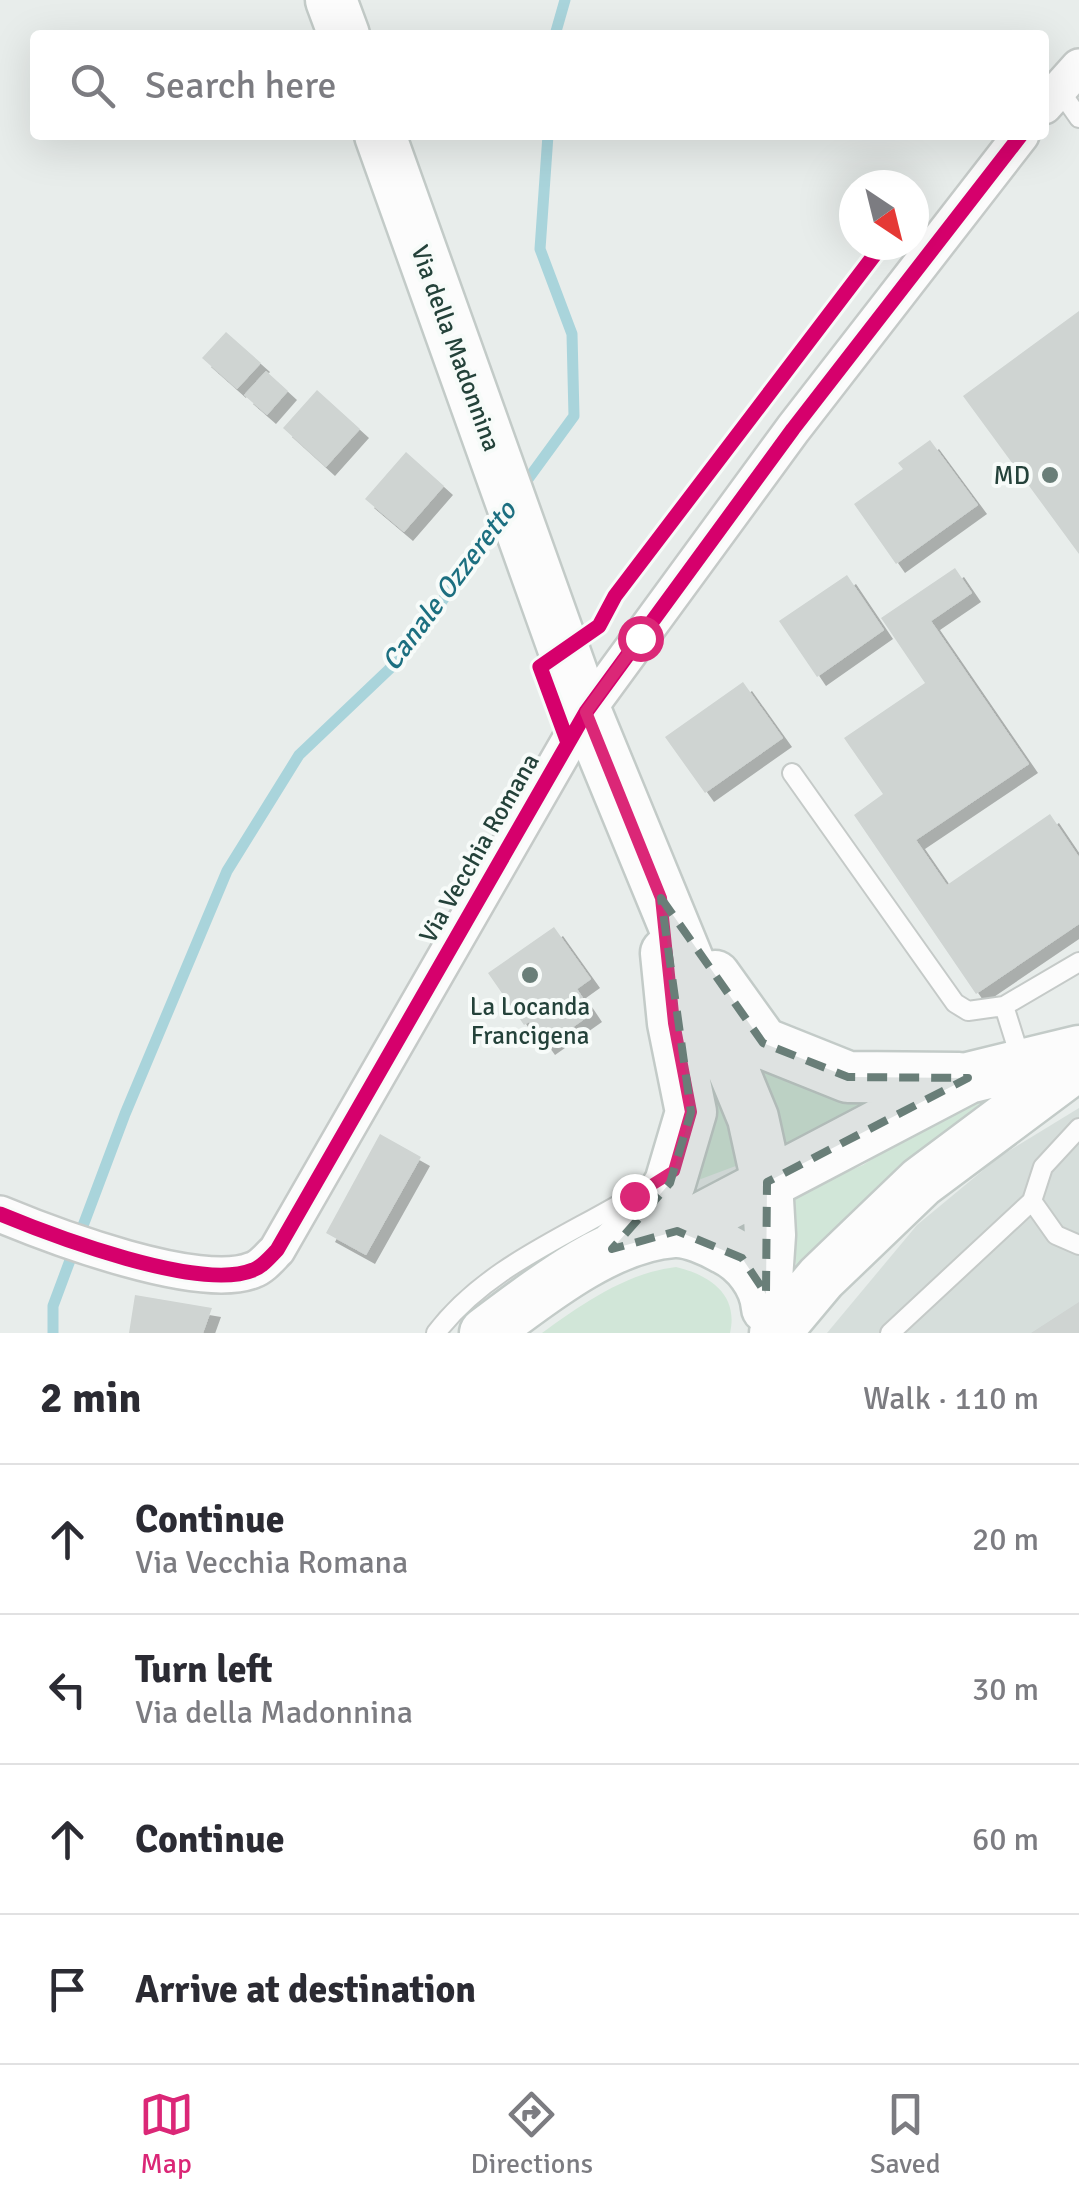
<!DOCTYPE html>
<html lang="en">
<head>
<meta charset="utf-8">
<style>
	body { margin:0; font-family:Signika,sans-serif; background:#f2f2f3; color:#2b2b33 }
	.compass { position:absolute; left:839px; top:170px; width:90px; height:90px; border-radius:50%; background:#fff; box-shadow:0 10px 40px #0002; rotate:145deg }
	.stop { position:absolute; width:30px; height:30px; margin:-22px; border:8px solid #db2777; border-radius:50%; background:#fff }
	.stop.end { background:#db2777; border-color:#fff; box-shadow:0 2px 10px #0008 }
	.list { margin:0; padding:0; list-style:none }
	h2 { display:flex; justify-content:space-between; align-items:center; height:130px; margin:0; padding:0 40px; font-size:42px }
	h2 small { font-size:32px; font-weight:400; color:#7c7c81 }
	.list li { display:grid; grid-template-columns:65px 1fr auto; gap:30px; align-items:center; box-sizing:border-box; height:150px; padding:0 40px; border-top:2px solid #e1e1e2 }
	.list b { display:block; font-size:38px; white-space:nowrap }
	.list p { margin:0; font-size:32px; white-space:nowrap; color:#7c7c81 }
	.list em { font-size:32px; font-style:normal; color:#7c7c81 }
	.icon { flex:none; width:55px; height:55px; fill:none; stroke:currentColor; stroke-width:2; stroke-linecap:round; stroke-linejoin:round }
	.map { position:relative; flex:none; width:1079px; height:1333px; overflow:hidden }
	.search { position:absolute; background:#fff; box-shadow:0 10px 40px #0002; left:30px; right:30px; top:30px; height:110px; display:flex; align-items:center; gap:25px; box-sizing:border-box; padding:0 35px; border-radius:10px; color:#7c7c81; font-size:38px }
	.sheet { height:730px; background:#fff }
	nav { display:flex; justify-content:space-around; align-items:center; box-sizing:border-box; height:140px; border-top:2px solid #e1e1e2; background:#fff; font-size:28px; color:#7c7c81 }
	nav a { display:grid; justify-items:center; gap:5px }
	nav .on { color:#db2777 }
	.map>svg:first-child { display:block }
</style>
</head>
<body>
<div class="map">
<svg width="1079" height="1333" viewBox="0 0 1079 1333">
	<defs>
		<filter id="shadow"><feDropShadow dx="9" dy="9" stdDeviation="0" flood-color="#0004"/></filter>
	</defs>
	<rect width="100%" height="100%" fill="#e8edeb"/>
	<path fill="#d6dedb" d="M 1079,1108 L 1079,1333 L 827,1333 L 917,1225 L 999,1157 Z"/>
	<path fill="#d1e6d8" d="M 752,1055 L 879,1101 L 782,1158 Z
		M 710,1065 L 741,1164 L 693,1182 L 713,1115 Z
		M 1010,1080 L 928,1145 L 832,1242 L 797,1284 L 792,1196 L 863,1165 L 950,1108 Z
		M 676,1267 C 709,1275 739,1294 730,1333 L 542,1333 C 582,1304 626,1273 676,1267 Z"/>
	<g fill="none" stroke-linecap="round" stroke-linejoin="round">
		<path stroke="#a9d4db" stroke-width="11" d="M 555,35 L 565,0
			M 520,490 L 574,416 L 572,334 L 540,249 L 548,135
			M 53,1333 L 53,1306 L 69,1263 L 125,1114 L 227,871 L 299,755 L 401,658 L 502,518"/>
	</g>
	<path fill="#cfd4d2" filter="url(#shadow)" d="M 1079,311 L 1079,554 L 963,396 Z
		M 226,332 L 261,363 L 237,389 L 202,358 Z
		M 266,371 L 288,391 L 267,415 L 244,395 Z
		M 317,390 L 360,429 L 326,467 L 283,428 Z
		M 930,440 L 978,505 L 896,564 L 854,504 L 903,469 L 898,463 Z
		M 406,452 L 444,486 L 404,532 L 365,499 Z
		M 955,568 L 972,593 L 931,621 L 1029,764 L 916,840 L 947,885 L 1050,814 L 1079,857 L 1079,924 L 976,994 L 854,815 L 883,794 L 844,738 L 925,683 L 881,618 Z
		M 847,575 L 884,630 L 817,677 L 779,621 Z
		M 743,682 L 783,738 L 705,793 L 665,737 Z
		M 554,927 L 591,979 L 577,989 L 593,1013 L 546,1046 L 529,1022 L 524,1025 L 488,973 Z
		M 380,1134 L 421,1157 L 366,1255 L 326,1233 Z
		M 135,1295 L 212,1308 L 203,1333 L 129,1333 Z
		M 1079,1302 L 1079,1333 L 1031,1333 Z"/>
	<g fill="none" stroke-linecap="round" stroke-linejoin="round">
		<g stroke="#c5cac8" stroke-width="22">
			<path id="service" d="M 1058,88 L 1079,118
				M 792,773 L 955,1003 L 968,1011 L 1004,1006 L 1079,962
				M 1004,1006 L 1021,1060
				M 1032,1201 L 1056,1235 L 1079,1245
				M 436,1333 C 489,1263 577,1233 648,1187
				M 890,1333 L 1032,1201 L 1043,1167 L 1079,1128"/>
		</g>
		<g stroke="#c5cac8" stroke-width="40">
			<path id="minor" d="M 1044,106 L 1079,67
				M 0,1214 C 53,1236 200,1292 253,1270 C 262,1267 270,1257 277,1250 L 586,712 L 793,429 L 1021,135"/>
		</g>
		<g stroke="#c3cbc8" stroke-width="55">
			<path id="secondary" d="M 331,0 L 344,35
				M 380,135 L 586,712 L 753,1118 L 767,1182 L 770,1235 L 766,1294
				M 715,976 L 763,1043 L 848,1077 L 959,1078
				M 677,1231 L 968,1078 L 1079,1051
				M 612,1249 L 653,1211 L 670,1183 L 691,1112 L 673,1023 L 666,953
				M 485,1333 C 536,1295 608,1236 674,1232 C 689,1231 711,1241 725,1249 C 747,1260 765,1283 767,1308
				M 775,1333 L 821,1278 L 921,1182 L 1079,1064"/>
		</g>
		<use href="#service" stroke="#fcfcfc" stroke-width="18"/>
		<use href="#minor" stroke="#fcfcfc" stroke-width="35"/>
		<use href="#secondary" stroke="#fcfcfc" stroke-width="50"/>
		<g stroke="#f7fbf9" stroke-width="21">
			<path id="cycleway" d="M 568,743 L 540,667 L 599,626 L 615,596 L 882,245
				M 0,1214 C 53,1236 200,1292 253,1270 C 262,1267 270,1257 277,1250 L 586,712 L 793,429 L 1021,135"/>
		</g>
		<use href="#cycleway" stroke="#d6006c" stroke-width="15"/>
	</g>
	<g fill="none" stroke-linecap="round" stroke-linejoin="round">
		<path stroke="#db2777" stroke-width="12" d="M 634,1196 L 674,1171 L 691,1112 L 674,1023 L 661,898 L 586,712 L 640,638"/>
	</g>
	<path fill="#697e78" fill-opacity="0.2" stroke="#697e78" stroke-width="8" stroke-dasharray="20 12" stroke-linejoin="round" d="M 661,898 L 763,1043 L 848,1077 L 968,1078 L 767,1182 L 766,1294 L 742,1258 L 677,1231 L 612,1249 L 670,1183 L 691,1112 Z"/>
	<g fill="#697e78" stroke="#f7fbf9" stroke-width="4">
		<circle cx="1050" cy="475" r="10"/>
		<circle cx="530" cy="975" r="10"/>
	</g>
	<g text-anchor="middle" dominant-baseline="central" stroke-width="8" stroke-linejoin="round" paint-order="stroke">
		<g font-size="25" fill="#24423a" stroke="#f7fbf9">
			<text transform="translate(456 348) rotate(70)">Via della Madonnina</text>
			<text transform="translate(479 848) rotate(-60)">Via Vecchia Romana</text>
		</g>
		<g font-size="25" fill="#24423a" stroke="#f7fbf9" text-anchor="end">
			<text x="1030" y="475">MD</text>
			<text x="530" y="1006" text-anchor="middle">La Locanda<tspan x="530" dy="29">Francigena</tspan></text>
		</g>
		<g font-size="28" font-style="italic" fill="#1c6f80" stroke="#f7fbf9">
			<text transform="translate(449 586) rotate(-53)">Canale Ozzeretto</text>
		</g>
	</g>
</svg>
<svg class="compass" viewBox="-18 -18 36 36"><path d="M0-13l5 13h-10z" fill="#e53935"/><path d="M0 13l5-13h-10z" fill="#7c7c81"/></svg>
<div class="stop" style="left:640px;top:638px"></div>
<div class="stop end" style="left:634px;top:1196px"></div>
<div class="search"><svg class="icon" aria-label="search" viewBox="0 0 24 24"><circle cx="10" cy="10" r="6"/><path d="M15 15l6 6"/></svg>Search here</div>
</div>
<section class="sheet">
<h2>2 min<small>Walk · 110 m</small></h2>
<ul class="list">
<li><svg class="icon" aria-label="ahead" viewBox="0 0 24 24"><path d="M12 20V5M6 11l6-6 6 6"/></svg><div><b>Continue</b><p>Via Vecchia Romana</p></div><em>20 m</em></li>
<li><svg class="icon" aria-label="left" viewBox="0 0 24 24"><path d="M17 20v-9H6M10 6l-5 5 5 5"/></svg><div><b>Turn left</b><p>Via della Madonnina</p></div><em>30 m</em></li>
<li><svg class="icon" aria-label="ahead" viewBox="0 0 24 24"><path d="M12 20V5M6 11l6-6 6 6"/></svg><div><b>Continue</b></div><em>60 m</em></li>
<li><svg class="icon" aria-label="arrive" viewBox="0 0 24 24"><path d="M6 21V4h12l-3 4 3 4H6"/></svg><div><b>Arrive at destination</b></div></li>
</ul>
</section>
<nav>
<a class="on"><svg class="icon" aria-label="map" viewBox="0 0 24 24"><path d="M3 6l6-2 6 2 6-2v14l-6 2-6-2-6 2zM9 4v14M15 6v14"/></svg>Map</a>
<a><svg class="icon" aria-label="directions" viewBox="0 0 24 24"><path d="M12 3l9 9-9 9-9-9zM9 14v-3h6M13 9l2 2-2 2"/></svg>Directions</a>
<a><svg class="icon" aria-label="saved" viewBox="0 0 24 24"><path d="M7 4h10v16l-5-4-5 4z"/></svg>Saved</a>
</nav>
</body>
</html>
